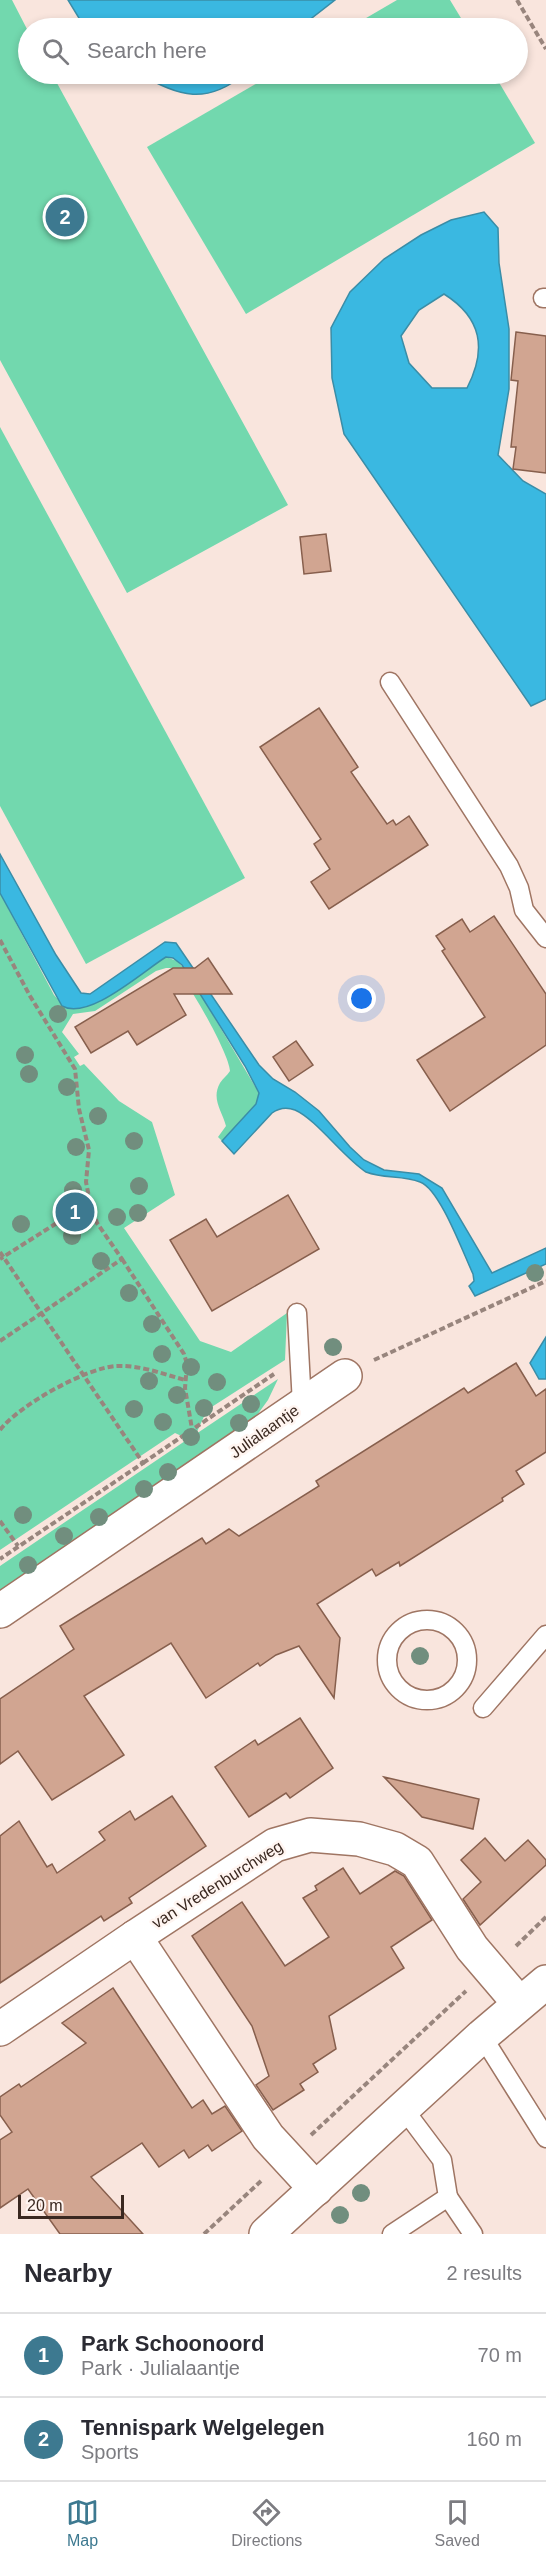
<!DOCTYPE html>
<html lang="en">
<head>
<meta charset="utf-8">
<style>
  body { margin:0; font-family:Arial,sans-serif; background:#f7f7f7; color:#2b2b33 }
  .scale { position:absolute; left:18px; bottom:15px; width:106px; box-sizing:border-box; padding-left:6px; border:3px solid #3a2820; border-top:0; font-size:16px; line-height:21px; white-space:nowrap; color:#3a2820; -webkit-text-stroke:4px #fff5f1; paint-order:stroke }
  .you { position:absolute; left:362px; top:999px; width:21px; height:21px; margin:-15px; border:4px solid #fff; border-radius:50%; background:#1a73e8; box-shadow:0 0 0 9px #1a73e833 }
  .badge { display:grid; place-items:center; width:39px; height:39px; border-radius:50%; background:#3d7990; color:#fff; font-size:20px; font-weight:700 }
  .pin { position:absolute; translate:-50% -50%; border:3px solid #fff; box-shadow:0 2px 6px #0006 }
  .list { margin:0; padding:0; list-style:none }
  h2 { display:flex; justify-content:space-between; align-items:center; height:78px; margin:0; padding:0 24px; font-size:26px }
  h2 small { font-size:20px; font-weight:400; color:#7c7c81 }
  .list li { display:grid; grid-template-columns:39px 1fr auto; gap:18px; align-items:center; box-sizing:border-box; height:84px; padding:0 24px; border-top:2px solid #e1e1e2 }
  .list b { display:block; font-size:22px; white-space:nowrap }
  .list p { margin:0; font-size:20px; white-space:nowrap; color:#7c7c81 }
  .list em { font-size:20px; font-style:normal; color:#7c7c81 }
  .icon { flex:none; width:33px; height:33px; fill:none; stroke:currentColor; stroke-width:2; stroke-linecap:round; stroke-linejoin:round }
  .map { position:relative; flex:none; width:546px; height:2234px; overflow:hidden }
  .search { position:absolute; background:#fff; box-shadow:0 3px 9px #0003; left:18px; right:18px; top:18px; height:66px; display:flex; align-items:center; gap:15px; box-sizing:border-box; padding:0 21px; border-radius:33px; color:#7c7c81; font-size:22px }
  .sheet { height:246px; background:#fff }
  nav { display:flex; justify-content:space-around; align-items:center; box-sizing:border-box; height:84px; border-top:2px solid #e1e1e2; background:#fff; font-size:16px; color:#7c7c81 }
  nav a { display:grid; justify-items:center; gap:3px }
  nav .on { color:#3d7990 }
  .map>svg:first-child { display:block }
</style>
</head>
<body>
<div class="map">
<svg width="546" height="2234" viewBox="0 0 546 2234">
  <rect width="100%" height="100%" fill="#f9e5dd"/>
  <g fill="#72d8ae">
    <polygon points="0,0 12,0 28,31 28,74 52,74 288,505 127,593 0,360"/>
    <polygon points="397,0 450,0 467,28 349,28"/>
    <polygon points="273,74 494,74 535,143 246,314 147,147"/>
    <polygon points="0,427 245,878 86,964 0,806"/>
    <path d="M 0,893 L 54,995 L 66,1008 L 166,957 L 177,961 L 188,973 L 259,1093 L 256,1104 L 222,1141 L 218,1137 L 226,1126 C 222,1111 211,1099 220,1083 C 223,1078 227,1076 230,1071 C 229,1053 189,983 175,968 L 166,968 L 156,971 L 95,1011 L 73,1014 L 62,1032 L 79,1054 L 74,1057 L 80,1066 L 84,1064 L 119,1101 L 152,1122 L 175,1195 L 124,1228 L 200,1341 L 231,1352 L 287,1313 L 285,1360 L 207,1410 L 196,1434 L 278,1379 L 268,1400 L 249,1426 L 0,1598 L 0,1566 L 188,1439 L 175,1433 L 0,1550 Z"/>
  </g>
  <g fill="#3ab8e1" stroke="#3a8da7" stroke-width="1.5" fill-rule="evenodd">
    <polygon points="68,0 335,0 299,28 85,28"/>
    <path d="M 140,74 L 245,74 C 206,105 180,97 140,74 Z"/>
    <path d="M 484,212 L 498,228 L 499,263 L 509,329 L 509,389 L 498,455 L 523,481 L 546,494 L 546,699 L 531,706 L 344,434 L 332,378 L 331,328 L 350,292 L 384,259 L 421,235 L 451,220 ZM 444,294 C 482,318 487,349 467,388 L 432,388 L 409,363 L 401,336 L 419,310 Z"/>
    <path d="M 0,854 L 56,955 L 81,993 L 90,994 L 165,942 L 176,943 L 259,1065 L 273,1079 L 295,1092 L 319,1111 L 350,1147 L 364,1160 L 384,1170 L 419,1174 L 442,1188 L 492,1273 L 546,1248 L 546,1264 L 475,1296 L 469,1286 L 474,1281 L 473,1274 C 463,1253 440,1189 420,1182 C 402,1175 384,1179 366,1172 C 344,1158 316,1119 295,1110 C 287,1107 279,1108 272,1113 L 234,1154 L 222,1141 L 256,1104 L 259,1093 L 245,1066 L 182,965 L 173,958 L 166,957 C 143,971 89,1021 62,1006 L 0,893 Z"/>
    <polygon points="546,1337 546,1379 539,1379 530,1363"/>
  </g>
  <g fill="#d1a591" stroke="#875f4d" stroke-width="1.5">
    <polygon points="516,332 546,336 546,473 513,469 516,447 511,447 518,381 511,380"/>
    <polygon points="326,534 331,571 304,574 300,537"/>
    <polygon points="319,708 358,767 351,772 387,824 393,820 396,825 409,816 428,845 329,909 311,882 330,869 314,844 321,839 260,747"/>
    <polygon points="494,916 546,994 546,1045 450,1111 417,1060 485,1017 442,951 445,949 436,936 462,919 470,932"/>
    <polygon points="208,958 232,994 174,994 186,1015 137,1045 128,1031 91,1053 75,1027 173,968 195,968"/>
    <polygon points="296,1041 313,1065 289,1081 273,1057"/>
    <polygon points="288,1195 319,1249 212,1311 170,1240 206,1219 217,1237"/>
    <polygon points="516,1363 536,1396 546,1389 546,1452 516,1471 524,1484 502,1498 503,1501 400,1566 399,1562 376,1576 372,1569 317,1604 340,1638 334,1698 299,1646 276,1655 260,1666 258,1663 206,1698 171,1643 84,1696 124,1755 52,1800 18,1751 0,1764 0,1699 74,1649 60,1626 202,1538 206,1544 229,1529 239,1536 319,1486 316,1481 464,1388 468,1393"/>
    <polygon points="300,1718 333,1768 290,1798 286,1793 249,1817 215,1767 255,1740 258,1745"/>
    <polygon points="384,1777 479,1799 473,1829 422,1817"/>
    <polygon points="172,1796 206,1846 129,1898 132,1903 104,1921 101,1916 0,1983 0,1836 19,1821 47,1867 52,1864 57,1873 105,1840 99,1832 130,1811 135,1820"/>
    <polygon points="485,1838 505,1861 528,1840 546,1860 546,1865 480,1925 463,1899 481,1882 461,1860"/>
    <polygon points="343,1868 360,1894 395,1871 404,1876 432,1920 391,1947 404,1968 329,2016 336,2049 313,2064 318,2072 300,2084 304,2090 273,2110 256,2085 269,2076 252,2026 192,1936 242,1902 285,1966 329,1937 303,1898 317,1890 315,1886"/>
    <polygon points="113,1988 192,2108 203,2100 212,2114 225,2106 242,2131 212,2151 208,2145 189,2158 184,2150 159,2167 142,2143 91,2177 143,2234 60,2234 28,2189 0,2208 0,2140 12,2132 0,2115 0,2097 19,2084 21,2087 86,2043 62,2023"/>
  </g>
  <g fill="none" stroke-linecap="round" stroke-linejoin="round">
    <defs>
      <g id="service">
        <polyline points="543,298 546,298"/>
        <polyline points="390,682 509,866 519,888 524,910 546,938"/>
        <polyline points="297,1313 302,1404"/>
        <circle cx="427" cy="1660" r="40"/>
        <polyline points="483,1708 546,1635"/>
        <polyline points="482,2036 546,2138"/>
        <polyline points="448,2197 473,2234"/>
        <polyline points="392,2234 448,2197 442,2160 403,2108"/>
      </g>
      <g id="minor">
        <polyline points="0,1611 345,1376"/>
        <polyline points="0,2029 135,1937"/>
        <polyline points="316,2189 268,2137 135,1937 275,1845 310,1835 359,1839 395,1849 417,1862 472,1948 519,2003"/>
      </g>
      <polyline id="tertiary" points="266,2234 482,2036 546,1982"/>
    </defs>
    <use href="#service" stroke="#9f7563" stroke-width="21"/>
    <use href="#minor" stroke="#9f7563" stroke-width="36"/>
    <use href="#tertiary" stroke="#9f7563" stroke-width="36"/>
    <g stroke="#98857d" stroke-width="4" stroke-dasharray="6 3" stroke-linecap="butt">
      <polyline points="517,0 546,49"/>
      <polyline points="0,940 30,996 75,1069 79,1109 89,1150 86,1182 90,1202 0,1259"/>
      <polyline points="0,1252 143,1463 0,1559"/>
      <polyline points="122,1259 184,1354 187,1364 185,1388 192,1429"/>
      <polyline points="0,1341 122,1259 97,1223 90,1202"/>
      <polyline points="374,1360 546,1281"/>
      <path d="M 0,1430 C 18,1406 87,1367 117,1366 C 140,1365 163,1374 185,1380"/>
      <polyline points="143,1463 274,1374"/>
      <polyline points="0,1521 18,1546"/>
      <polyline points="516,1946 546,1917"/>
      <polyline points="311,2135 466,1991"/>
      <polyline points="204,2234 261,2181"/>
    </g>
    <use href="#service" stroke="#fff" stroke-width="18"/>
    <use href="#minor" stroke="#fff" stroke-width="33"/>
    <use href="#tertiary" stroke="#fff" stroke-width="33"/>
  </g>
  <g fill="#718e7e">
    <circle cx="58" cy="1014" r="9"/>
    <circle cx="25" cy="1055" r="9"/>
    <circle cx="29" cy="1074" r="9"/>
    <circle cx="67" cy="1087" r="9"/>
    <circle cx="98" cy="1116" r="9"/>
    <circle cx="134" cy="1141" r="9"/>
    <circle cx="76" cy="1147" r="9"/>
    <circle cx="139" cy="1186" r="9"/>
    <circle cx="73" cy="1190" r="9"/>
    <circle cx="138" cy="1213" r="9"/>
    <circle cx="117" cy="1217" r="9"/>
    <circle cx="21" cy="1224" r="9"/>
    <circle cx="72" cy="1236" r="9"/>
    <circle cx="101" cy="1261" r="9"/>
    <circle cx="535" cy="1273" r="9"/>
    <circle cx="129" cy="1293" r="9"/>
    <circle cx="152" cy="1324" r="9"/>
    <circle cx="333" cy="1347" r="9"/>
    <circle cx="162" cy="1354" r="9"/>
    <circle cx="191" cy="1367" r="9"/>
    <circle cx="149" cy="1381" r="9"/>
    <circle cx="217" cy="1382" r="9"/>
    <circle cx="177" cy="1395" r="9"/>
    <circle cx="251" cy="1404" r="9"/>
    <circle cx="204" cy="1408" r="9"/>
    <circle cx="134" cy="1409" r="9"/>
    <circle cx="163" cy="1422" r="9"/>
    <circle cx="239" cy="1423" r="9"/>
    <circle cx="191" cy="1437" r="9"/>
    <circle cx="168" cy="1472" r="9"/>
    <circle cx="144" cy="1489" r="9"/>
    <circle cx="23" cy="1515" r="9"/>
    <circle cx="99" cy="1517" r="9"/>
    <circle cx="64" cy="1536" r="9"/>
    <circle cx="28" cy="1565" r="9"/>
    <circle cx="420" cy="1656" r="9"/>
    <circle cx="361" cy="2193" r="9"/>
    <circle cx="340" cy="2215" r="9"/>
  </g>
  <g text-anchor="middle" stroke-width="5" stroke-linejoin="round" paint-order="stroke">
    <g font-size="16" fill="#3a2820" stroke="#fff5f1">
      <text transform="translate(264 1431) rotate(-35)" y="6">Julialaantje</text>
      <text transform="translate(217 1884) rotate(-32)" y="6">van Vredenburchweg</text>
    </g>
  </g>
</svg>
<div class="scale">20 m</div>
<div class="you"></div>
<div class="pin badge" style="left:75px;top:1212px">1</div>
<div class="pin badge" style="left:65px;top:217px">2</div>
<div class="search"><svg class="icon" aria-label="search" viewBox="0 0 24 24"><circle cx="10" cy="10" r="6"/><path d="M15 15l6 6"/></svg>Search here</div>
</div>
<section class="sheet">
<h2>Nearby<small>2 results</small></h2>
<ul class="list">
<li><span class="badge">1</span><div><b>Park Schoonoord</b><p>Park · Julialaantje</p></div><em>70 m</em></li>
<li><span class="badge">2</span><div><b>Tennispark Welgelegen</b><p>Sports</p></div><em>160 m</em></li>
</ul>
</section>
<nav>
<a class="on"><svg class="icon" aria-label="map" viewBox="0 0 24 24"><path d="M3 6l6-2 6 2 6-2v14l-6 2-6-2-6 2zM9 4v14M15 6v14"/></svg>Map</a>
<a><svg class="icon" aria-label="directions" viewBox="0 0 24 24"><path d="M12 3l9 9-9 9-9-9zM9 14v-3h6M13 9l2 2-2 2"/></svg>Directions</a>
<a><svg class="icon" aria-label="saved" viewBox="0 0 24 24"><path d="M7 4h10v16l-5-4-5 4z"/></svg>Saved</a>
</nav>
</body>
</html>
